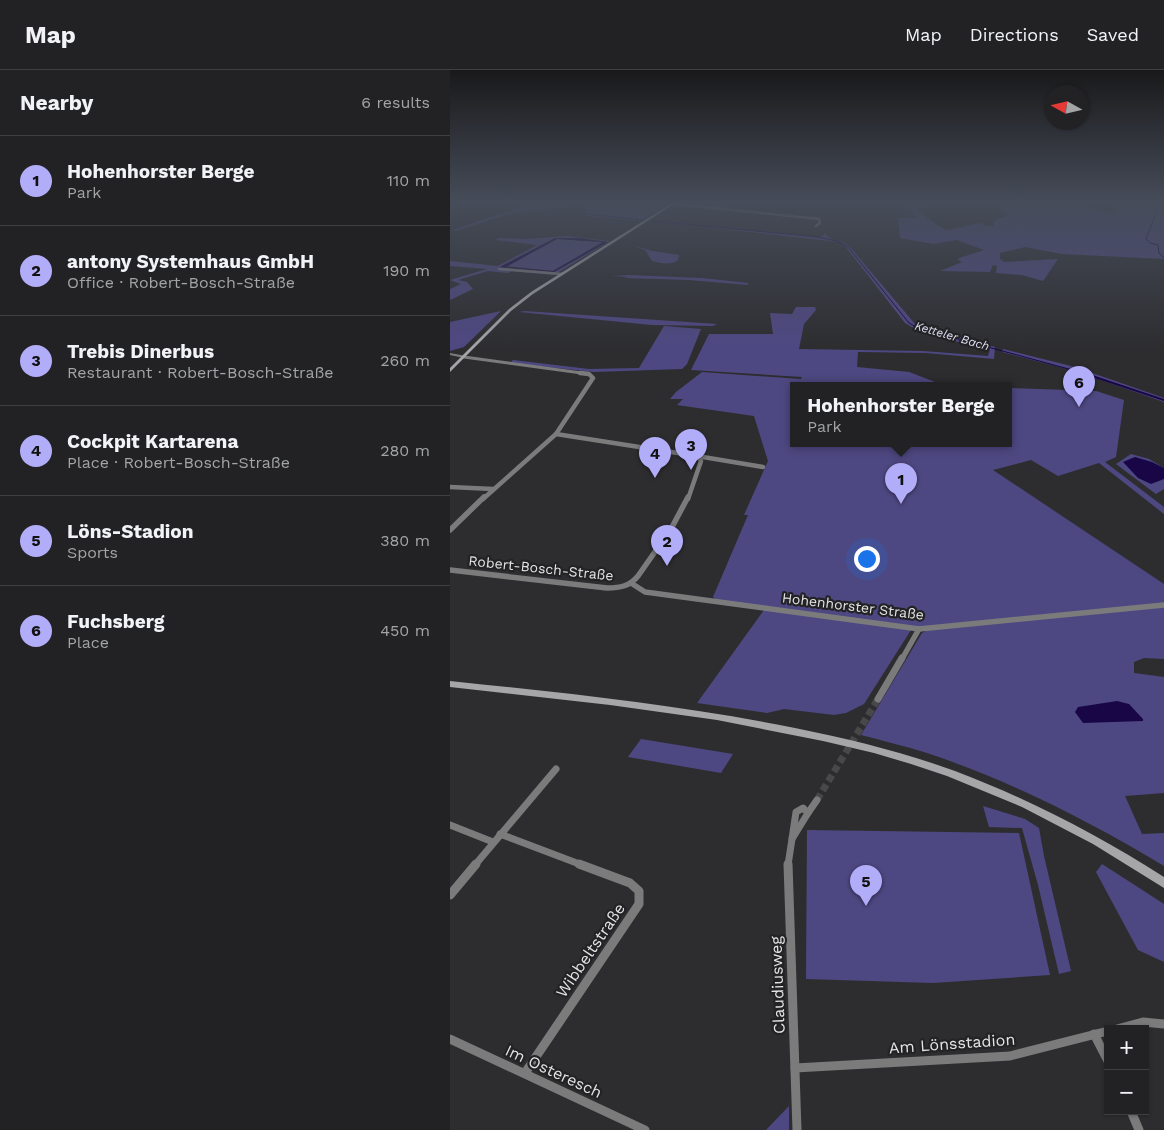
<!DOCTYPE html>
<html lang="en">
<head>
<meta charset="utf-8">
<style>
  body { margin:0; font-family:"Work Sans",sans-serif; background:#2e2f31; color:#f1f3f6 }
  .controls { position:absolute; right:15px; bottom:15px; display:grid; overflow:hidden; border-radius:0px; box-shadow:0 1px 4px #0004 }
  .controls button { width:45px; height:45px; display:grid; place-items:center; padding:0; border:0; border-bottom:1px solid #3f3f41; background:#222224; color:#f1f3f6; font:25px sans-serif }
  .compass { position:absolute; left:594px; top:15px; width:45px; height:45px; border-radius:50%; background:#222224; box-shadow:0 1px 4px #0004; rotate:278deg }
  .you { position:absolute; left:416px; top:488px; width:18px; height:18px; margin:-12px; border:4px solid #fff; border-radius:50%; background:#1a73e8; box-shadow:0 0 0 8px #1a73e833 }
  .badge { display:grid; place-items:center; width:32px; height:32px; border-radius:50%; background:#b2adf9; color:#111; font-size:16px; font-weight:700 }
  .pin { position:absolute; translate:-50% -41px; filter:drop-shadow(0 1px 2px #0008) }
  .pin::after { content:''; position:absolute; top:26px; width:18px; height:15px; background:inherit; clip-path:polygon(0 0,100% 0,50% 100%) }
  .popup { position:absolute; left:340px; top:312px; width:222px; height:65px; box-sizing:border-box; display:grid; place-content:center; border-radius:0px; background:#222224; filter:drop-shadow(0 1px 4px #0005); font-size:16px; white-space:nowrap; color:#a2a4a6 }
  .popup b { font-size:19px; color:#f1f3f6 }
  .popup::after { content:''; position:absolute; left:50%; top:100%; margin-left:-10px; border:10px solid transparent; border-top-color:#222224 }
  .list { margin:0; padding:0; list-style:none }
  h2 { display:flex; justify-content:space-between; align-items:center; height:65px; margin:0; padding:0 20px; font-size:21px }
  h2 small { font-size:16px; font-weight:400; color:#a2a4a6 }
  .list li { display:grid; grid-template-columns:32px 1fr auto; gap:15px; align-items:center; box-sizing:border-box; height:90px; padding:0 20px; border-top:1px solid #3f3f41 }
  .list b { display:block; font-size:19px; white-space:nowrap }
  .list p { margin:0; font-size:16px; white-space:nowrap; color:#a2a4a6 }
  .list em { font-size:16px; font-style:normal; color:#a2a4a6 }
  .map { position:relative; flex:none; width:714px; height:1060px; overflow:hidden }
  header { display:flex; align-items:center; gap:30px; box-sizing:border-box; height:70px; padding:0 25px; background:#222224; border-bottom:1px solid #3f3f41 }
  header strong { font-size:24px }
  nav { display:flex; gap:28px; margin-inline-start:auto; font-size:18px }
  main { display:flex }
  aside { flex:1; background:#222224 }
  .map>svg:first-child { display:block }
</style>
</head>
<body>
<header>
<strong>Map</strong>
<nav><a>Map</a><a>Directions</a><a>Saved</a></nav>
</header>
<main>
<aside>
<h2>Nearby<small>6 results</small></h2>
<ul class="list">
<li><span class="badge">1</span><div><b>Hohenhorster Berge</b><p>Park</p></div><em>110 m</em></li>
<li><span class="badge">2</span><div><b>antony Systemhaus GmbH</b><p>Office · Robert-Bosch-Straße</p></div><em>190 m</em></li>
<li><span class="badge">3</span><div><b>Trebis Dinerbus</b><p>Restaurant · Robert-Bosch-Straße</p></div><em>260 m</em></li>
<li><span class="badge">4</span><div><b>Cockpit Kartarena</b><p>Place · Robert-Bosch-Straße</p></div><em>280 m</em></li>
<li><span class="badge">5</span><div><b>Löns-Stadion</b><p>Sports</p></div><em>380 m</em></li>
<li><span class="badge">6</span><div><b>Fuchsberg</b><p>Place</p></div><em>450 m</em></li>
</ul>
</aside>
<div class="map">
<svg width="714" height="1060" viewBox="0 0 714 1060">
  <rect width="100%" height="100%" fill="#2d2d30"/>
  <g fill="#4e4882" fill-rule="evenodd">
    <polygon points="87,131 222,131 193,149 195,150 193,151 137,146 132,142 139,134 124,133 108,138 55,145 6,161 3,160"/>
    <polygon points="236,131 292,131 273,138 232,134"/>
    <polygon points="514,131 464,137 485,154 496,160 530,153 537,156 544,156 543,153 548,149 558,146 544,131 640,131 636,138 663,142 665,131 714,131 714,189 612,184 575,177 550,183 550,189 554,192 608,189 593,211 572,205 546,203 547,196 543,195 540,202 490,201 512,192 508,190 509,188 534,180 507,170 483,174 450,168 448,148 468,148 457,137"/>
    <path d="M 201,151 L 371,167 L 375,163 C 379,171 393,170 400,177 L 466,255 L 545,277 L 544,289 L 476,283 L 408,282 L 407,297 L 459,302 L 493,315 L 344,315 L 344,373 L 558,373 L 559,318 L 646,321 L 674,330 L 666,387 L 655,392 L 714,437 L 714,444 L 649,393 L 608,406 L 581,390 L 543,400 L 714,514 L 714,533 L 468,557 L 266,530 L 263,527 L 298,445 L 294,445 L 318,391 L 304,346 L 227,335 L 233,329 L 220,329 L 226,322 L 252,302 L 351,309 L 352,307 L 241,300 L 259,264 L 323,264 L 320,243 L 342,244 L 346,237 L 365,237 L 366,240 L 354,254 L 349,279 L 473,281 L 538,286 L 540,279 C 512,272 479,268 455,253 L 395,176 L 389,172 Z"/>
    <path d="M 116,166 L 160,171 L 104,205 L 62,201 L 58,203 L 38,201 L 8,210 L 17,212 L 23,219 L 0,230 L 0,219 L 11,214 L 0,210 L 37,199 L 0,196 L 0,191 L 48,196 L 87,175 L 45,170 L 49,168 L 78,169 ZM 105,168 L 128,168 L 157,172 L 104,202 L 50,197 Z"/>
    <polygon points="107,169 153,172 103,201 55,196"/>
    <path d="M 181,175 L 203,181 L 229,185 L 228,190 C 221,196 210,193 202,191 L 195,180 Z"/>
    <polygon points="178,205 252,208 298,213 298,215 239,210 174,208 178,207 162,206"/>
    <polygon points="51,241 14,277 0,281 0,252"/>
    <polygon points="75,241 267,254 263,256 202,255 69,242"/>
    <polygon points="214,256 251,259 237,294 232,299 144,302 60,293 63,290 139,299 189,298"/>
    <polygon points="553,279 625,297 714,328 714,332 625,301 552,282"/>
    <polygon points="681,384 699,389 714,398 714,419 706,424 666,394"/>
    <path d="M 714,537 L 714,589 L 694,588 L 684,592 L 684,603 L 714,607 L 714,723 L 675,726 L 692,764 L 714,763 L 714,796 C 639,751 561,711 477,683 C 455,676 433,671 411,665 L 472,563 L 478,560 Z"/>
    <polygon points="314,540 461,560 414,634 396,643 384,645 334,639 317,643 247,633"/>
    <polygon points="191,669 283,684 271,703 178,687"/>
    <polygon points="533,736 575,749 589,758 594,786 621,901 609,904 588,815 572,758 539,757"/>
    <polygon points="357,760 569,763 600,905 483,913 356,909"/>
    <polygon points="652,794 714,834 714,892 688,880 646,802"/>
    <polygon points="339,1036 339,1060 316,1060"/>
  </g>
  <g fill="#190647" fill-rule="evenodd">
    <path d="M 105,168 L 128,168 L 158,172 L 104,202 L 50,197 ZM 107,169 L 153,172 L 103,201 L 56,197 Z"/>
    <polygon points="685,387 702,392 714,398 714,409 701,414 688,408 673,392"/>
    <polygon points="667,631 679,634 693,649 693,651 633,653 625,642 628,637"/>
  </g>
  <g fill="none" stroke-linecap="round" stroke-linejoin="round">
    <g stroke="#190647" stroke-width="1">
      <polyline points="144,131 134,141 135,144 193,150"/>
      <polyline points="711,131 696,169 700,173 708,175 709,183 714,188"/>
      <polyline points="202,151 368,167 387,171 398,177 459,253 468,258 637,304"/>
    </g>
    <polyline stroke="#190647" stroke-width="2" points="633,303 714,330"/>
    <polyline stroke="#48484b" stroke-width="7" stroke-dasharray="7 4" stroke-linecap="butt" points="367,730 428,629"/>
    <g stroke="#7b7b7c" stroke-width="2.5">
      <polyline points="225,134 369,149 370,153 366,156"/>
      <polyline points="636,134 638,131"/>
      <polyline points="49,199 112,204"/>
    </g>
    <polyline stroke="#7b7b7c" stroke-width="3" points="14,287 139,304"/>
    <g stroke="#7b7b7c" stroke-width="4.5">
      <polyline points="106,364 247,386 251,391 238,429"/>
      <polyline points="247,386 313,397"/>
      <polyline points="0,417 43,419"/>
      <polyline points="33,429 106,364 143,308 139,304 130,303"/>
    </g>
    <g stroke="#7b7b7c" stroke-width="5.5">
      <polyline points="0,460 34,427"/>
      <path d="M 0,500 L 157,518 C 170,518 180,516 188,506 L 221,459 L 238,427"/>
      <polyline points="181,513 195,522 469,559 714,535"/>
      <polyline points="452,589 469,559"/>
    </g>
    <g stroke="#7b7b7c" stroke-width="7">
      <polyline points="428,629 452,588"/>
      <polygon points="353,738 358,743 342,769 346,742"/>
      <polyline points="358,743 367,730"/>
      <polyline points="0,755 43,772"/>
      <polyline points="50,764 132,795"/>
      <polyline points="25,795 106,699"/>
      <polyline points="338,795 342,769"/>
    </g>
    <g stroke="#7b7b7c" stroke-width="9">
      <polyline points="338,794 347,1060"/>
      <polyline points="0,825 26,794"/>
      <polyline points="667,959 693,952 714,954"/>
      <polyline points="644,964 658,991"/>
      <polyline points="0,969 195,1060"/>
      <polyline points="345,998 560,986 658,961"/>
      <polyline points="75,1003 189,834 189,821 180,813 129,794"/>
      <polyline points="681,1041 689,1060"/>
    </g>
    <polygon fill="#7b7b7c" fill-rule="evenodd" points="0,283 16,286 16,287 14,288 0,285"/>
    <g fill="#a6a6a9" fill-rule="evenodd">
      <polygon points="225,131 229,131 83,224 61,241 0,302 0,298 59,239 81,222"/>
      <path d="M 0,611 C 115,623 231,635 345,658 C 399,669 453,682 505,701 C 579,729 648,765 714,807 L 714,818 L 643,774 L 572,737 L 497,706 L 461,694 L 424,683 L 373,671 L 267,650 L 160,635 L 0,617 Z"/>
    </g>
  </g>
  <linearGradient id="sky" x2="0" y2="1"><stop stop-color="#19191a"/><stop offset="0.47" stop-color="#464c59"/><stop offset="1" stop-color="#464c59" stop-opacity="0"/></linearGradient>
  <rect width="714" height="280" fill="url(#sky)"/>
  <g text-anchor="middle" stroke-width="4.5" stroke-linejoin="round" paint-order="stroke">
    <g font-size="12" font-style="italic" fill="#deddf2" stroke="#232326">
      <text transform="translate(502 266) rotate(16)" y="4">Ketteler Bach</text>
    </g>
    <g font-size="14" fill="#e4e4e5" stroke="#232326">
      <text transform="translate(91 498) rotate(6)" y="5">Robert-Bosch-Straße</text>
      <text transform="translate(403 536) rotate(7)" y="5">Hohenhorster Straße</text>
    </g>
    <g font-size="16" fill="#e4e4e5" stroke="#232326">
      <text transform="translate(140 880) rotate(-56)" y="6">Wibbeltstraße</text>
      <text transform="translate(327 915) rotate(-92)" y="6">Claudiusweg</text>
      <text transform="translate(502 973) rotate(-4)" y="6">Am Lönsstadion</text>
      <text transform="translate(104 1001) rotate(25)" y="6">Im Osteresch</text>
    </g>
  </g>
</svg>
<div class="controls">
<button>+</button>
<button>−</button>
</div>
<svg class="compass" viewBox="-18 -18 36 36"><path d="M0-13l5 13h-10z" fill="#e53935"/><path d="M0 13l5-13h-10z" fill="#a2a4a6"/></svg>
<div class="you"></div>
<div class="pin badge" style="left:451px;top:434px">1</div>
<div class="popup"><b>Hohenhorster Berge</b>Park</div>
<div class="pin badge" style="left:217px;top:496px">2</div>
<div class="pin badge" style="left:241px;top:400px">3</div>
<div class="pin badge" style="left:205px;top:408px">4</div>
<div class="pin badge" style="left:416px;top:836px">5</div>
<div class="pin badge" style="left:629px;top:337px">6</div>
</div>
</main>
</body>
</html>
